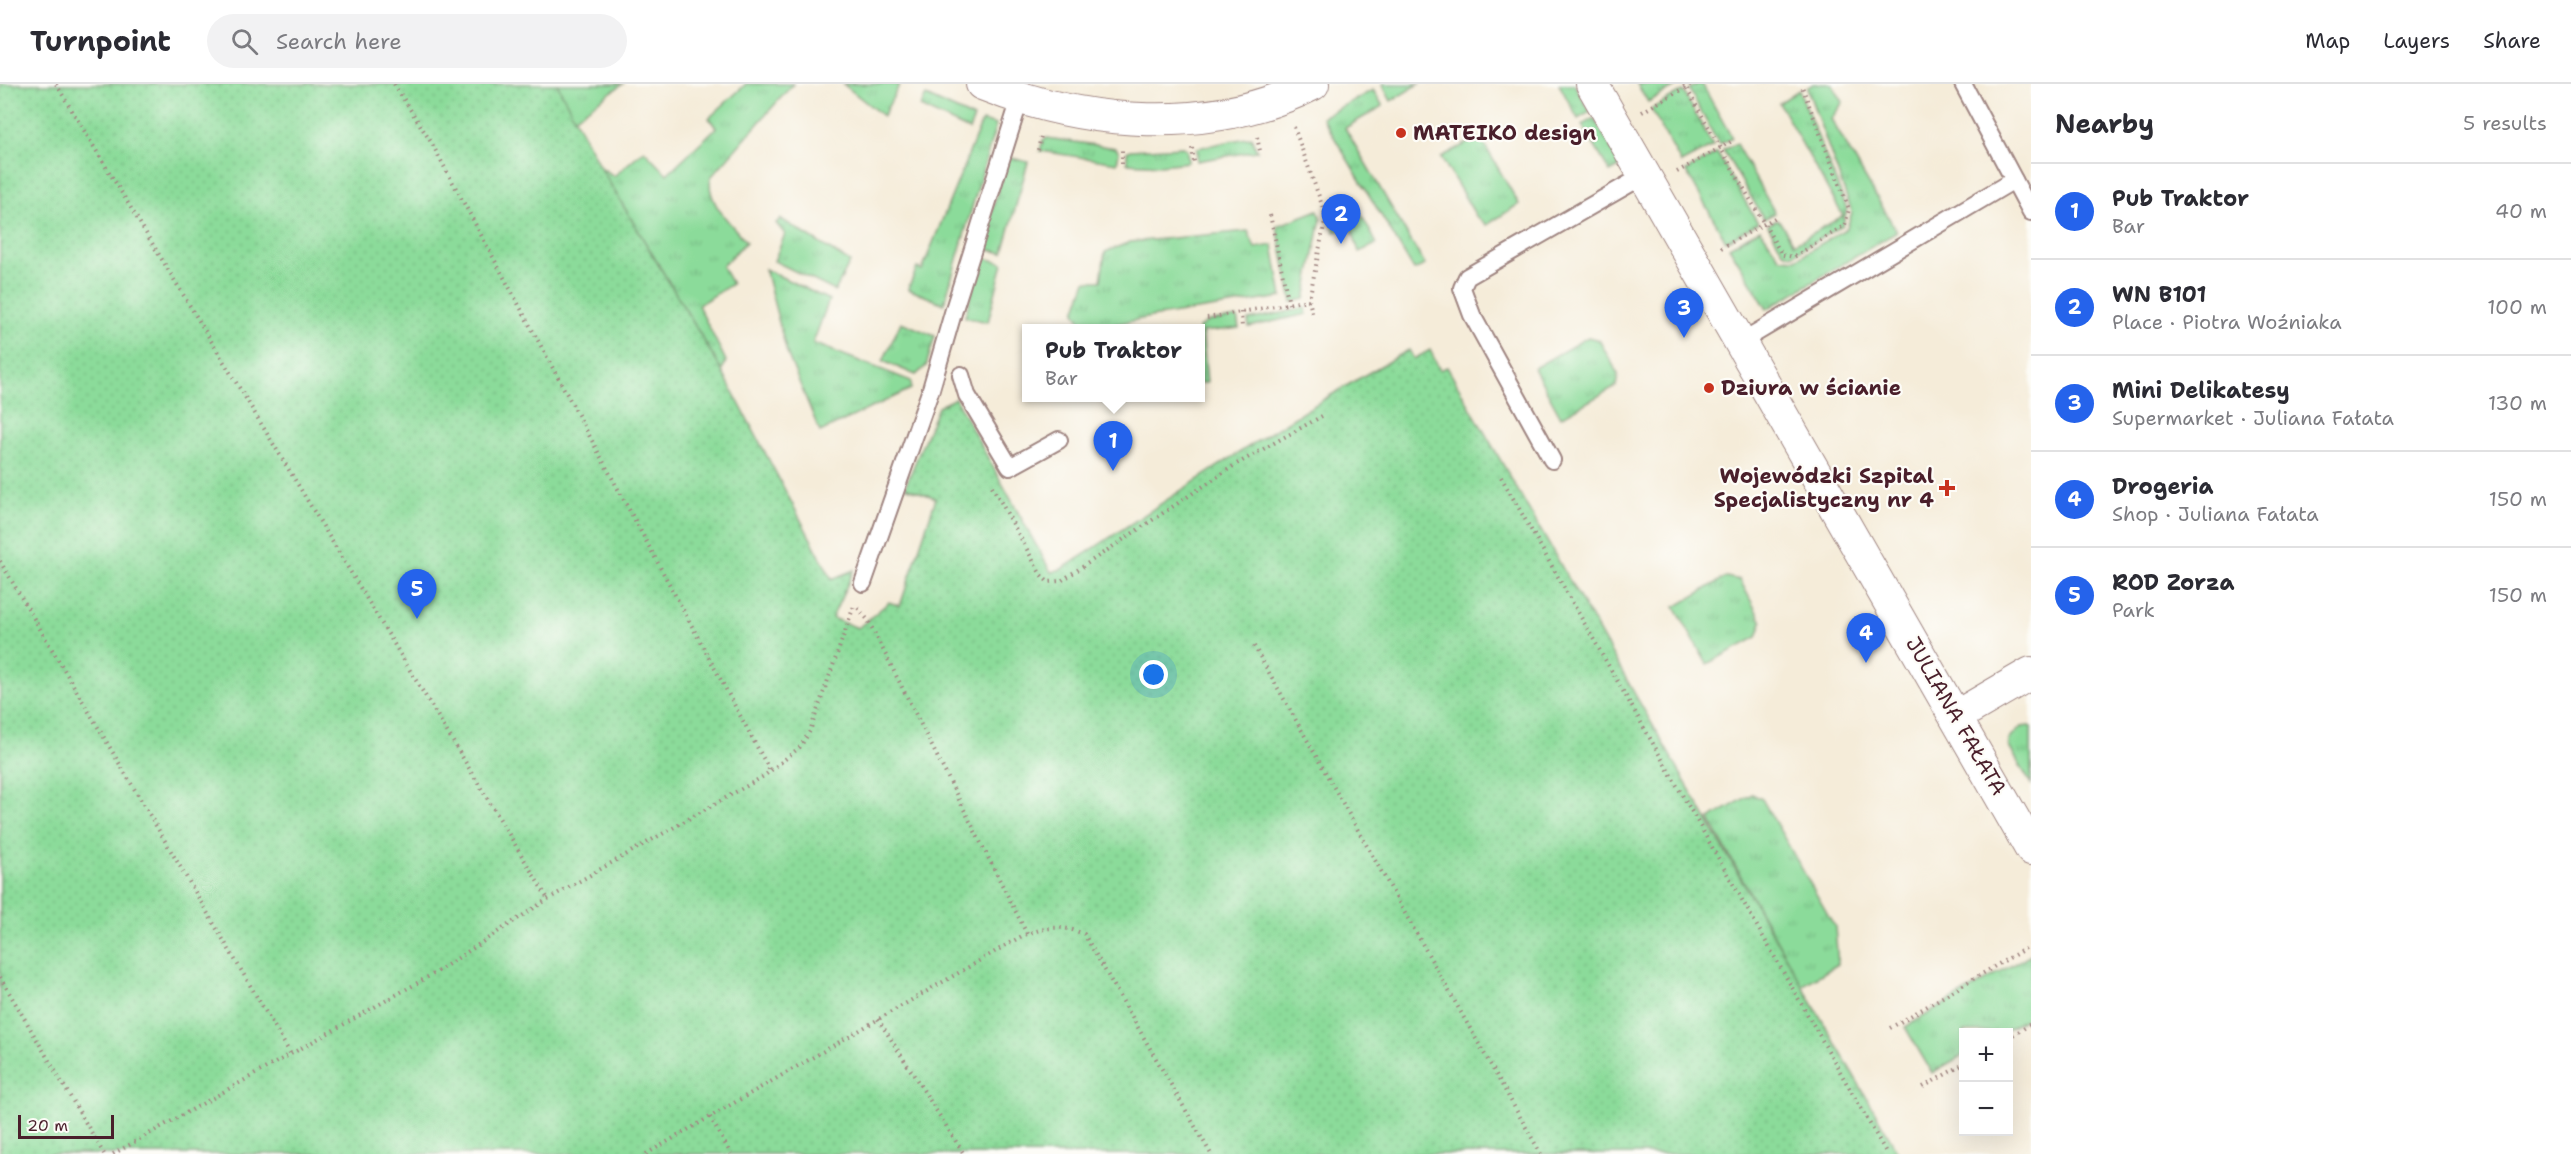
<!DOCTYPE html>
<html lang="en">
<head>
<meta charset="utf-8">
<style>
  body { margin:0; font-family:"Shantell Sans",sans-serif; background:#f2f2f3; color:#2b2b33 }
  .controls { position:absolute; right:18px; bottom:18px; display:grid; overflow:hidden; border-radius:0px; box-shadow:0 6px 24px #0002 }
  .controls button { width:54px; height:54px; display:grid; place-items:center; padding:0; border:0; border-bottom:2px solid #e1e1e2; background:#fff; color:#2b2b33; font:30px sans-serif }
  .scale { position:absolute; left:18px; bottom:15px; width:96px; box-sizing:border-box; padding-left:6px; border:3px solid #4a1f2b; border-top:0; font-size:16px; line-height:21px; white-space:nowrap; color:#4a1f2b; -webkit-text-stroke:4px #fdfcf7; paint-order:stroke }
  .you { position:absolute; left:1154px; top:591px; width:21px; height:21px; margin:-15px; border:4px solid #fff; border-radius:50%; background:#1a73e8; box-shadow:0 0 0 9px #1a73e833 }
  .badge { display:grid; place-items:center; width:39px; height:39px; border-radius:50%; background:#2563eb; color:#fff; font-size:20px; font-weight:700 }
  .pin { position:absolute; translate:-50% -50px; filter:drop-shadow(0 2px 3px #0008) }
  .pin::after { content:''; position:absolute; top:32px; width:21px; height:18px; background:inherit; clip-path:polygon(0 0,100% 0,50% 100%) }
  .popup { position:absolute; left:1022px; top:240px; width:183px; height:78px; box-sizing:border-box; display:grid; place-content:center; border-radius:0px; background:#fff; filter:drop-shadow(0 2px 4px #0005); font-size:20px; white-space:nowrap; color:#7c7c81 }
  .popup b { font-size:22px; color:#2b2b33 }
  .popup::after { content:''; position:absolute; left:50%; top:100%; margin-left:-12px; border:12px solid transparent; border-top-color:#fff }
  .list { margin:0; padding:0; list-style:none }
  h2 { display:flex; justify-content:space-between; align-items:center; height:78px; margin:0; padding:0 24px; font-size:26px }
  h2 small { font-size:20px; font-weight:400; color:#7c7c81 }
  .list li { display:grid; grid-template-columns:39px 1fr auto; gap:18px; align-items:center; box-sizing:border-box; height:96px; padding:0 24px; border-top:2px solid #e1e1e2 }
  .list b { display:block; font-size:22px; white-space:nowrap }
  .list p { margin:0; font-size:20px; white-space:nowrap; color:#7c7c81 }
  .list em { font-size:20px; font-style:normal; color:#7c7c81 }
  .icon { flex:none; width:33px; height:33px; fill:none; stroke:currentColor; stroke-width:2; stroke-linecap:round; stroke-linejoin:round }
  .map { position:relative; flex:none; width:2031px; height:1070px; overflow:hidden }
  header { display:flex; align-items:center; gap:36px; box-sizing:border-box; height:84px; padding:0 30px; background:#fff; border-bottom:2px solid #e1e1e2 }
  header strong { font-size:28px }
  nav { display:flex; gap:33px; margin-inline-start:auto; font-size:21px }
  .search { width:420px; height:54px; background:#f2f2f3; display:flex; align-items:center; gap:15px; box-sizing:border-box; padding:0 21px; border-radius:33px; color:#7c7c81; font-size:22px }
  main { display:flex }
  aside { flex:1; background:#fff }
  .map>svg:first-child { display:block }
</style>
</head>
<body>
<header>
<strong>Turnpoint</strong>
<div class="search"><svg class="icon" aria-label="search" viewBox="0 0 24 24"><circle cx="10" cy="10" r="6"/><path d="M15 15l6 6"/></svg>Search here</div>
<nav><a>Map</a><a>Layers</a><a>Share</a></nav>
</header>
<main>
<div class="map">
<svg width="2031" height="1070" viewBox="0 0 2031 1070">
  <defs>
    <pattern id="grass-tufts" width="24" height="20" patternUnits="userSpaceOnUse" patternTransform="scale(1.5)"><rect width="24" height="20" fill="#8bdb9a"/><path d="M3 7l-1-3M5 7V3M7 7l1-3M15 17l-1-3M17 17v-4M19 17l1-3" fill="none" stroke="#79bc85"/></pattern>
    <pattern id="garden-dots" width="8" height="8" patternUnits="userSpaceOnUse" patternTransform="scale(1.5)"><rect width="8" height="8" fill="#8bdb9a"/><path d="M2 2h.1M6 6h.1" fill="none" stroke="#79bc85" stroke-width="1.8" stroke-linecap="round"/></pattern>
  </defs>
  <rect width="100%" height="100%" fill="#fdfcf7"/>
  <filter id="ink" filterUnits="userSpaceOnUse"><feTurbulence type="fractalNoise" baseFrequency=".0167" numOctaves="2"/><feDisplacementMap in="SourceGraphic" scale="12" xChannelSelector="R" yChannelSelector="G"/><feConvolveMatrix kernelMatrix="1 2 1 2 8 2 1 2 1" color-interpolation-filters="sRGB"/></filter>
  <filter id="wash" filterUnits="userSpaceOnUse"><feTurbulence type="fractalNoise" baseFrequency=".008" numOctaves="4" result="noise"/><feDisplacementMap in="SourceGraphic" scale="24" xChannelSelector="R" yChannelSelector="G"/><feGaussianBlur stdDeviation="1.35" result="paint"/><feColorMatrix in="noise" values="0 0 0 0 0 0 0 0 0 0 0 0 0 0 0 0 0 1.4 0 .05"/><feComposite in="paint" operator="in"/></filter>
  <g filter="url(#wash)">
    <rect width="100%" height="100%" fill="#f5ecd9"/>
    <g fill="url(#grass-tufts)" stroke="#6a7d62" stroke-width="1.5">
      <polygon points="557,0 623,0 574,34"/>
      <path d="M 746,0 L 793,0 L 711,93 C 705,118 731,139 746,158 L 722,182 L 732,200 L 698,221 L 726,277 L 722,287 L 600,83 L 614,92 L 644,66 L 667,90 L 716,44 L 709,34 Z"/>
      <polygon points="843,0 900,0 883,32"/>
      <polygon points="1382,0 1419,0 1391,17"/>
      <polygon points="1559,0 1574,0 1590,28 1578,35"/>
      <polygon points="1637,0 1678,0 1679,1 1648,18"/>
      <polygon points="1698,0 1702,0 1732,54 1719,61 1689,5"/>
      <polygon points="1813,0 1832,0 1843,18 1831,35 1897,148 1767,225 1729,163 1760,145 1780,174 1796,175 1847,144 1852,128 1807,4"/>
      <polygon points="1373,6 1383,22 1345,44 1425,181 1414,186 1322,33"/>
      <polygon points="1799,6 1847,125 1843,141 1792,171 1783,168 1768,141 1778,135 1794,160 1843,132 1779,19"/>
      <polygon points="1683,7 1713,62 1681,79 1651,25"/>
      <polygon points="926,12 974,34 969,46 920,23"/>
      <polygon points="1594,34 1621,82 1610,88 1582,41"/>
      <polygon points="982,37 996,41 944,220 908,205 917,184 922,186"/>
      <polygon points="1251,53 1257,67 1197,77 1197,64"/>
      <polygon points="1047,54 1116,64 1119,68 1117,79 1040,67 1043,56"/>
      <polygon points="1475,55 1483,58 1519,120 1487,141 1476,132 1441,73"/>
      <polygon points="1736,60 1775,129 1764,135 1723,66"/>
      <polygon points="1183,63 1187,66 1188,78 1161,81 1127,79 1127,68 1130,66"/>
      <polygon points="1717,69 1758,139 1726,157 1686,87"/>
      <polygon points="1007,73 1028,78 1003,169 982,164"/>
      <polygon points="1353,115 1377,160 1359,168 1351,143 1335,148 1328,126"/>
      <polygon points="1318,126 1321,135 1305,215 1292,218 1277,142"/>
      <polygon points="781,135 850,178 835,207 774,177 785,150 776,139"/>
      <polygon points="1248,147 1255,164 1273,161 1282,213 1151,233 1098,244 1081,238 1075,228 1086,197 1101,197 1105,168 1130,158"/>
      <polygon points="981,173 1003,179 988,238 965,233"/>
      <polygon points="765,185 829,216 813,259 911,297 911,305 820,348 787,269"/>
      <polygon points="1305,224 1307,230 1249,243 1248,236"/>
      <polygon points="1237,233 1239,244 1202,248 1207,299 1200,299 1199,244 1207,238"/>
      <polygon points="901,238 935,252 926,282 916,291 883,277"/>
      <polygon points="1588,253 1599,256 1618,290 1616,302 1561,333 1534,284"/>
      <polygon points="1726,493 1740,496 1762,538 1757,553 1707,580 1675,523"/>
      <polygon points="2029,642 2031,643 2031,700 2009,663 2009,656 2021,643"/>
      <polygon points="1752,710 1762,715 1835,843 1838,880 1802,902 1709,735"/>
      <polygon points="2031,870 2031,932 2002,948 1964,948 1963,971 1932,989 1905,943"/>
    </g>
    <path fill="url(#garden-dots)" stroke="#6a7d62" stroke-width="1.5" d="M 0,0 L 557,0 L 600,83 L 722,287 L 832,495 L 854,486 L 832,534 L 858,544 L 889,518 L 900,522 L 936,414 L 905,403 L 938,323 L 955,314 L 1051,488 L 1062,485 C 1177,410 1289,332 1409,266 L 1414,275 L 1430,266 L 1440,286 L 1447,283 L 1899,1070 L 0,1070 Z"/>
  </g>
  <g filter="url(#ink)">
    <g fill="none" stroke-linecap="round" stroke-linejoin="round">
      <defs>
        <g id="service">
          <polyline points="1963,0 2031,128"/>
          <polyline points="1739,259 2014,96"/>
          <polyline points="961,291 967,311 1010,383 1059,356"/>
          <polyline points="1552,376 1472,231 1462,204 1467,193 1643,92"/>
          <polyline points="863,499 931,305 955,222 1020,15"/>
        </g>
        <g id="minor">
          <path d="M 982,0 C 1086,42 1210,52 1313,0"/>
          <polyline points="1592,0 2031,765"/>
          <polyline points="1957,632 2031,589"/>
        </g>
      </defs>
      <use href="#service" stroke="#a08682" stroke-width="20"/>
      <use href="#minor" stroke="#a08682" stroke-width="34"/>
      <g stroke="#a08682" stroke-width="4" stroke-dasharray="1.5 4.5" stroke-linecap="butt">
        <polyline points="56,0 548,815"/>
        <polyline points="394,0 431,58 770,687"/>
        <polyline points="1684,0 1782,171 1794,173 1845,141 1849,125 1801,0"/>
        <polyline points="1642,28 1691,0"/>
        <polyline points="1294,43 1326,132 1309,216 1312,229"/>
        <polyline points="1257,53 1260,67"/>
        <polyline points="1192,64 1194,78"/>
        <polyline points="1038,66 1041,52"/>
        <polyline points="1122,80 1122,65"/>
        <polyline points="1677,88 1734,56"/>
        <polyline points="1270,131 1289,220"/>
        <polyline points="1721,164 1778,132"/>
        <polyline points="1241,228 1242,244"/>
        <polyline points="1207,234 1309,216"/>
        <polyline points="1501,393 1887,1070"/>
        <polyline points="992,402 1041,491 1048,498 1061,497 1235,381 1322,332"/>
        <polyline points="0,477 290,969"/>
        <polyline points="858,524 868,536 1027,850"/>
        <polyline points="1254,562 1541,1070"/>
        <polyline points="0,893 104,1070"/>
        <polyline points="878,935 964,1070"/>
        <polyline points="1890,944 2031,861"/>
        <polyline points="2008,954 2031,940"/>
        <polyline points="1923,1003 1964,980"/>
        <polyline points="710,1033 731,1070"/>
        <polyline points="113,1070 435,889 548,815 764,692 800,663 810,647 855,519"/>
        <path d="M 646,1070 L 1022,852 C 1045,843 1061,840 1084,850 L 1211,1070"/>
      </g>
      <use href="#service" stroke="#fff" stroke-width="16"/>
      <use href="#minor" stroke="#fff" stroke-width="32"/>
    </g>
  </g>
  <g fill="#c8321e" stroke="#fdfcf7" stroke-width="2">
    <circle cx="1401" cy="49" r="6"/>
    <circle cx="1709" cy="304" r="6"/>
    <path d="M1944 395h6v6h6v6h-6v6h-6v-6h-6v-6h6z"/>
  </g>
  <g text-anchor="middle" stroke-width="4.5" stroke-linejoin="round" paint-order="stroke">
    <g font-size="21" font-weight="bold" fill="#4a1f2b" stroke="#fdfcf7" text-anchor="start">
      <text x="1413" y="56">MATEIKO design</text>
      <text x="1721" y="311">Dziura w ścianie</text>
      <text x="1934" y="399" text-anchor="end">Wojewódzki Szpital<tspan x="1934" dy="24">Specjalistyczny nr 4</tspan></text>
    </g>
    <g font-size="21" fill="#4a1f2b" stroke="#fdfcf7">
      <text transform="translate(1956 632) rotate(60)" y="7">JULIANA FAŁATA</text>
    </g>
  </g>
</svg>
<div class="controls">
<button>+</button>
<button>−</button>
</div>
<div class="scale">20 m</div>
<div class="you"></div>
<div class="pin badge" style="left:1113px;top:387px">1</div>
<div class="popup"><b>Pub Traktor</b>Bar</div>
<div class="pin badge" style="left:1341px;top:160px">2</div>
<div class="pin badge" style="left:1684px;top:254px">3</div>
<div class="pin badge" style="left:1866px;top:579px">4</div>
<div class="pin badge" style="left:417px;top:535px">5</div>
</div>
<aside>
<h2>Nearby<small>5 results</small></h2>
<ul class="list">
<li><span class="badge">1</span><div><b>Pub Traktor</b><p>Bar</p></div><em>40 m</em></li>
<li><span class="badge">2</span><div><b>WN B101</b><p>Place · Piotra Woźniaka</p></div><em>100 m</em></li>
<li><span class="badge">3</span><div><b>Mini Delikatesy</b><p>Supermarket · Juliana Fałata</p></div><em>130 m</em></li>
<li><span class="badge">4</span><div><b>Drogeria</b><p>Shop · Juliana Fałata</p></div><em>150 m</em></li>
<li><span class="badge">5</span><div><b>ROD Zorza</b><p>Park</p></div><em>150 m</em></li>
</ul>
</aside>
</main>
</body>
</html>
